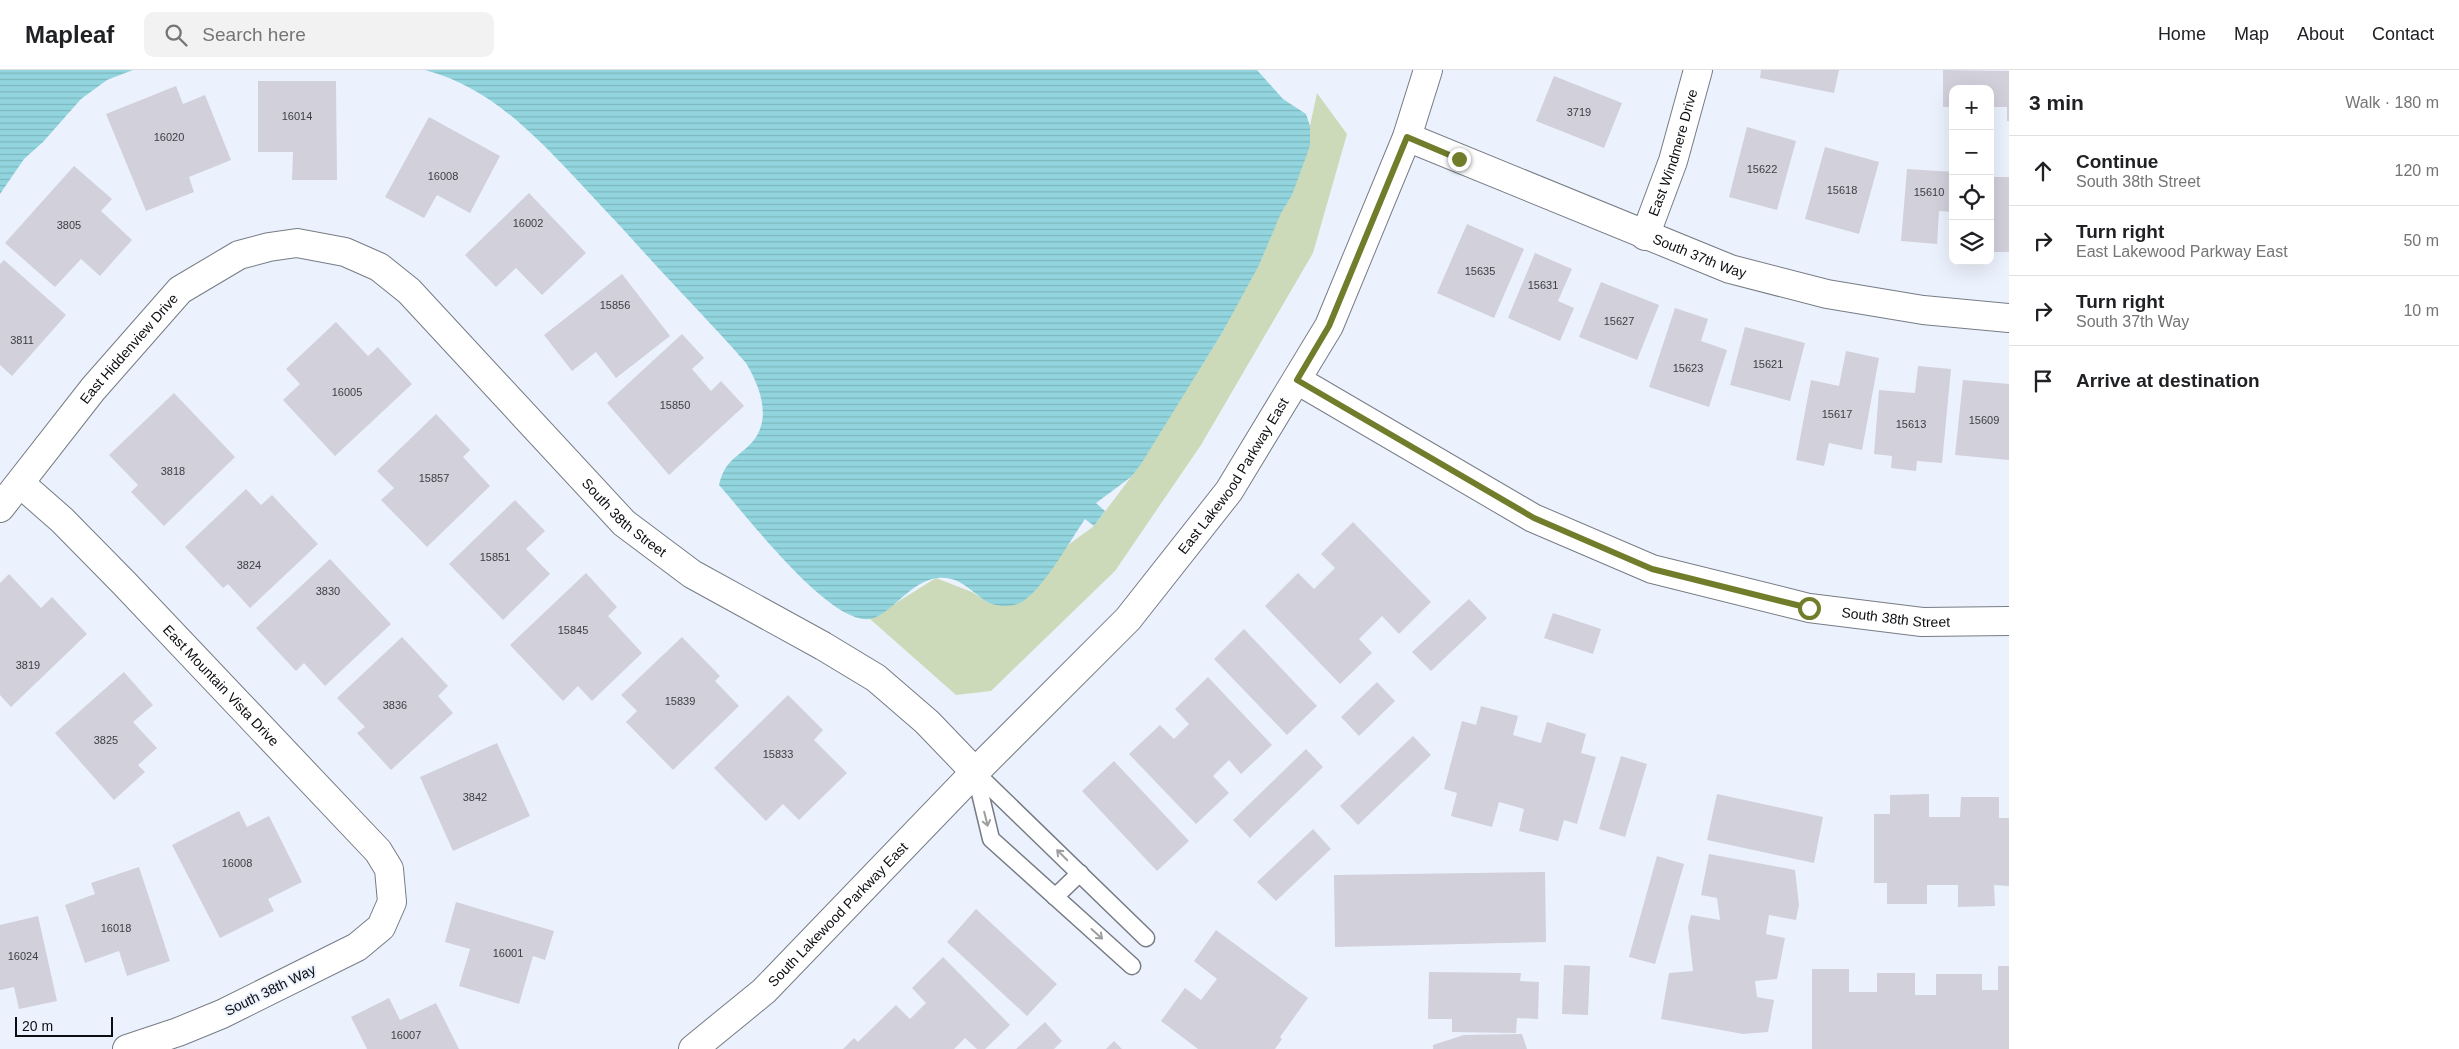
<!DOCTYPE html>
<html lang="en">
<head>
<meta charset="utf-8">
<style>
  body { margin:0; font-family:Arial,sans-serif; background:#f2f2f2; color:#202124 }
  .controls { position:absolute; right:15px; top:15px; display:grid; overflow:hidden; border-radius:10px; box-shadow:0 5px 20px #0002 }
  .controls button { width:45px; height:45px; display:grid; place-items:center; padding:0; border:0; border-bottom:1px solid #e0e0e0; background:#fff; color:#202124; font:25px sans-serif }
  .scale { position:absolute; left:15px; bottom:12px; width:98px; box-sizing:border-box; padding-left:5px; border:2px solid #0b0d10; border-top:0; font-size:14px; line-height:18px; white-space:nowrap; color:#0b0d10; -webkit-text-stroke:4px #ecf2fd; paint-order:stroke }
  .stop { position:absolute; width:15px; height:15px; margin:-11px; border:4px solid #717d2a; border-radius:50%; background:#fff }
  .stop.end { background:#717d2a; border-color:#fff; box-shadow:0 1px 5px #0008 }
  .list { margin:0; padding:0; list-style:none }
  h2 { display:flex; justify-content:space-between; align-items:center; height:65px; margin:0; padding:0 20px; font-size:21px }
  h2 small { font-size:16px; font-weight:400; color:#757577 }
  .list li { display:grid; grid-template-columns:32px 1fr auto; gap:15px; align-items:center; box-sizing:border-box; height:70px; padding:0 20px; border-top:1px solid #e0e0e0 }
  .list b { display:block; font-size:19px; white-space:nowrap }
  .list p { margin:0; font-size:16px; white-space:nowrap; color:#757577 }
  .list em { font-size:16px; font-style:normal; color:#757577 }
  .icon { flex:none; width:28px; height:28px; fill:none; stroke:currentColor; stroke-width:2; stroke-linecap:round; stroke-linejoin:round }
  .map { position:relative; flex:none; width:2009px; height:979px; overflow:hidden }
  header { display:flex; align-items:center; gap:30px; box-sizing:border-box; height:70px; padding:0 25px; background:#fff; border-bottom:1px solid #e0e0e0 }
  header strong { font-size:24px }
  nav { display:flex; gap:28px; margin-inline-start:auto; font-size:18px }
  .search { width:350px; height:45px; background:#f2f2f2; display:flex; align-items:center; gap:12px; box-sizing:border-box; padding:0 18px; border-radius:10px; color:#757577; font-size:19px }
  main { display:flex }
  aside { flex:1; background:#fff }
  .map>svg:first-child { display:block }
</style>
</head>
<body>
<header>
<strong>Mapleaf</strong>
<div class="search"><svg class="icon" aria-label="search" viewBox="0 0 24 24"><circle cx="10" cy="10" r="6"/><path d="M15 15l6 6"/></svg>Search here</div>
<nav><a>Home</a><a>Map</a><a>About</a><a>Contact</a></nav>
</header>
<main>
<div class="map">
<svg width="2009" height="979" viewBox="0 0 2009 979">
  <defs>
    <pattern id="water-rules" width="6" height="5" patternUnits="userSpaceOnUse" patternTransform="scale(1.25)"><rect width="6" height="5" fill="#92d5de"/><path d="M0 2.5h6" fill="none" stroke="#7db6bd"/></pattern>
  </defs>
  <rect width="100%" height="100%" fill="#ecf2fd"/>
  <polygon fill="#cddab9" points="1317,23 1347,64 1313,183 1201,375 1115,501 991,621 956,625 870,549 936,508 972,522 989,533 1020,533 1064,478 1094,456 1131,407 1222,263 1310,76 1310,56"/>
  <g fill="url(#water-rules)">
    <polygon points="0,0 133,0 107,10 81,29 43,72 24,89 0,124"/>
    <path d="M 425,0 L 1257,0 L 1283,29 L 1306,44 L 1310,56 L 1310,76 L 1292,125 L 1281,143 L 1259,195 L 1222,263 L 1141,394 L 1131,407 L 1096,433 L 1105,441 L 1094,456 L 1085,449 C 1071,469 1041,523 1020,533 C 1009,538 994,537 984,530 C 969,519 958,506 938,508 C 911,510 891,545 870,549 C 829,555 746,445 719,415 C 726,387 738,389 754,370 C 772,346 759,315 746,293 C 712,254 675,217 641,179 C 615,150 589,123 563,95 C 522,53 484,16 425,0 Z"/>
  </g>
  <g fill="#d1d0db">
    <polygon points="1761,0 1839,0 1834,23 1760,8"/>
    <polygon points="1943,0 2009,1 2009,51 2007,51 2007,37 1990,37 1990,19 1953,19 1953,37 1943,37"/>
    <polygon points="1554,6 1622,33 1604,78 1536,51"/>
    <polygon points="258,11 336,11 337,110 292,110 293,82 258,82"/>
    <polygon points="176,16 183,34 205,25 231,90 189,107 194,122 146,141 106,44"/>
    <polygon points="429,47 500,86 470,143 437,125 424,148 385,127"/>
    <polygon points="1747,57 1796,71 1777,140 1729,127"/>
    <polygon points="1825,77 1879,92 1859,164 1805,149"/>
    <polygon points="74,96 112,129 101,141 132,170 100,206 81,189 55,217 5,173"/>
    <polygon points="1907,99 1953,102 1953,142 1939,141 1937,174 1901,171"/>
    <rect x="1990" y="107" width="19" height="75"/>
    <polygon points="529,123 586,183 542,225 516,198 496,217 465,185"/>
    <polygon points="1467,154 1524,179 1494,248 1437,223"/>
    <polygon points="1535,183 1572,199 1558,231 1574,238 1560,271 1508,248"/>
    <polygon points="4,190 66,245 12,306 0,295 0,194"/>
    <polygon points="622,204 670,266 616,308 596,282 572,301 544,265"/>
    <polygon points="1601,212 1659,235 1637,290 1579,267"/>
    <polygon points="1675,238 1708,249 1701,271 1727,280 1709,337 1649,317"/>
    <polygon points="336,252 368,286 378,277 412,314 335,386 283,330 300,314 286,299"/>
    <polygon points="1745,257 1805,273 1790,331 1730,315"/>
    <polygon points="682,264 704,288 692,299 711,321 721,311 744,336 669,405 607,333"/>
    <polygon points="1846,281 1879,288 1862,380 1829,373 1824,396 1796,390 1811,310 1839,316"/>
    <polygon points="1918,296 1951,299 1942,393 1917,391 1916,401 1891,398 1892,386 1874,384 1879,320 1915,323"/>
    <polygon points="1963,310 2009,314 2009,390 1955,385"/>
    <polygon points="174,323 235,387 164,456 131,422 138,415 109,385"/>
    <polygon points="436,344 470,380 463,387 490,416 427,477 381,430 394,418 377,401"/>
    <polygon points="246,419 261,435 272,425 318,474 250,538 228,514 223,518 185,477"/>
    <polygon points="515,430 545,461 526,479 550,504 503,550 449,494"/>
    <polygon points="1353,452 1431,532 1399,564 1382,546 1359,569 1372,583 1340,614 1265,536 1298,503 1314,519 1335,498 1321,484"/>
    <polygon points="330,489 391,554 325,616 304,593 296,601 256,558"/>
    <polygon points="586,503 617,537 608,546 642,583 592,631 578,616 563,631 510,575"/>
    <polygon points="9,504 41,538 52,527 87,564 11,637 0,625 0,513"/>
    <polygon points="1469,529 1487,548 1431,601 1412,582"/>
    <polygon points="1553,543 1601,559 1593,584 1544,568"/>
    <polygon points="1244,559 1317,636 1287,665 1214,589"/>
    <polygon points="402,567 448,616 438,626 453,643 391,700 357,663 365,657 337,628"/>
    <polygon points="682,567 720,606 715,611 739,636 673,700 626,652 637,641 621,625"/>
    <polygon points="124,602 153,635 133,652 157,678 138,695 145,702 114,730 55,663"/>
    <polygon points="1208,607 1272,675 1241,704 1229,690 1213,706 1229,723 1196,754 1129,684 1160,655 1174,669 1189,654 1175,639"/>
    <polygon points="1377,612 1395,631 1359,666 1341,647"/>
    <polygon points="788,625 823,660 814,670 847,703 799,750 783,734 766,751 714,698"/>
    <polygon points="1481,636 1518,646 1513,665 1541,673 1547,652 1586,664 1581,683 1596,687 1577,754 1564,750 1558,771 1519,761 1524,739 1499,732 1492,757 1451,746 1457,723 1444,719 1462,651 1476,655"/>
    <polygon points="1413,666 1431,685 1358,755 1340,736"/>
    <polygon points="497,673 530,746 453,781 420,707"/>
    <polygon points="1306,679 1323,697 1250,768 1233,750"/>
    <polygon points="1621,686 1647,694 1625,767 1599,759"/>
    <polygon points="1114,691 1189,771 1157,801 1082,721"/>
    <polygon points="1717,724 1823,747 1814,793 1707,770"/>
    <polygon points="1929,724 1929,747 1960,747 1961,727 1999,727 1999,748 2009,748 2009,816 1994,815 1995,836 1958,837 1958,815 1927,815 1927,834 1887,834 1887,813 1874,813 1874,744 1890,744 1890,725"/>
    <polygon points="239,741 247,757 269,746 302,812 268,829 274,841 220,868 172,775"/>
    <polygon points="1313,759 1331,779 1276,831 1257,812"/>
    <polygon points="1709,784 1795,800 1799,835 1796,850 1769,845 1766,864 1785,868 1777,909 1755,911 1757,927 1774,930 1768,962 1743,964 1661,949 1669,903 1693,901 1688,857 1691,845 1720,850 1717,828 1701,825"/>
    <polygon points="1657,786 1684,794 1655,894 1629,887"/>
    <polygon points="139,797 170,891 127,906 119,881 85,893 65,835 95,824 91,813"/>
    <polygon points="1545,802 1546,872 1335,877 1334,805"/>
    <polygon points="456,832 554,861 545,890 533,886 519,934 459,916 470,879 445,872"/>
    <polygon points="976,839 1057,914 1027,946 947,872"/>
    <polygon points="38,846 57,931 19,939 14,917 0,920 0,855"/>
    <polygon points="1216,860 1308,928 1280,967 1282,969 1275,979 1198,979 1161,951 1185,918 1201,930 1217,909 1194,891"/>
    <polygon points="943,887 1010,955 985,979 977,979 965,968 954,979 843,979 854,968 858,972 896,935 910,949 926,933 912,918"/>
    <polygon points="1564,895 1590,896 1588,945 1562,944"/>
    <polygon points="1998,896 2009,896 2009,979 1812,979 1812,899 1849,899 1849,922 1877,922 1877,903 1915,903 1915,925 1936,925 1936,904 1982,904 1982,920 1998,920"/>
    <polygon points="1429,902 1521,903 1520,911 1539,912 1538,949 1517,948 1516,963 1452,962 1452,949 1428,949"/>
    <polygon points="389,928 400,950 436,933 459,979 367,979 351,947"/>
    <polygon points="1045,952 1062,971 1054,979 1016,979"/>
    <polygon points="1522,964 1527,979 1433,979 1433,975 1464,965"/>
    <polygon points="1114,971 1122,979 1106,979"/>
  </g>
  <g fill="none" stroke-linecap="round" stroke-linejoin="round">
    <defs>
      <g id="lane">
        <polyline points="975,702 991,769 1132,896"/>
        <polyline points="975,702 1146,868"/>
        <polyline points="1055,827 1080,803"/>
      </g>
      <g id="street">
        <path id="s1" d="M 1407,67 L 1730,199 L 1827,224 L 1923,240 L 2009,248"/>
        <path id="s2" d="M 1645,166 L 1673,91 L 1698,0"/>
        <path id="s3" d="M 21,414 L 62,450 L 124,513 L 378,781 L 389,799 L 392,832 L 381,857 L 357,877 L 222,944 L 178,962 L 127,979"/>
        <path id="s4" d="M 0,438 L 93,319 L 180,220 L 239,185 L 269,177 L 297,173 L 345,182 L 379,197 L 409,221 L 624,453 L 692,504 L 823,576 L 876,608 L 927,652 L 975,702"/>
      </g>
      <g id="secondary">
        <path id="s5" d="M 1297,310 L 1533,448 L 1652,499 L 1809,538 L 1922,552 L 2009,551"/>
        <path id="s6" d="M 693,979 L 764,921 L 975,702 L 1128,549 L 1229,421 L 1329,256 L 1407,67 L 1428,0"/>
      </g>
    </defs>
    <use href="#lane" stroke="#767c85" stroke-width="19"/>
    <use href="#street" stroke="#767c85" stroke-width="30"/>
    <use href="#secondary" stroke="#767c85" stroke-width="30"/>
    <use href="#lane" stroke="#fff" stroke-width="16"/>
    <use href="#street" stroke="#fff" stroke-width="28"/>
    <use href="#secondary" stroke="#fff" stroke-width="28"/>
  </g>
  <defs><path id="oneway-shaft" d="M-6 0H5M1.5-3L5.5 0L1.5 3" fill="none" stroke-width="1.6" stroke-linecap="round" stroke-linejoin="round" transform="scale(1.25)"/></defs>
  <g stroke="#9d9e9f">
    <use href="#oneway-shaft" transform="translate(986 749) rotate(76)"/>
    <use href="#oneway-shaft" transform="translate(1062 785) rotate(-135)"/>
    <use href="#oneway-shaft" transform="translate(1097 864) rotate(42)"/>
  </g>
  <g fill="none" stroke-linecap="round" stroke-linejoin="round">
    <polyline stroke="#717d2a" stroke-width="6" points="1459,89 1407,67 1329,256 1297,310 1534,448 1652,499 1809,538"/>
  </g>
  <g text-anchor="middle" stroke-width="4" stroke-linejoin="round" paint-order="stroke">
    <g font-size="11" fill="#3c3e43">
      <text x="1579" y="46">3719</text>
      <text x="297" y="50">16014</text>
      <text x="169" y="71">16020</text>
      <text x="1762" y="103">15622</text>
      <text x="443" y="110">16008</text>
      <text x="1842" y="124">15618</text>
      <text x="1929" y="126">15610</text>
      <text x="528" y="157">16002</text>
      <text x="69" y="159">3805</text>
      <text x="1480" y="205">15635</text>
      <text x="1543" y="219">15631</text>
      <text x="615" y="239">15856</text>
      <text x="1619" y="255">15627</text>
      <text x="22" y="274">3811</text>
      <text x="1768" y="298">15621</text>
      <text x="1688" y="302">15623</text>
      <text x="347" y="326">16005</text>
      <text x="675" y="339">15850</text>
      <text x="1837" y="348">15617</text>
      <text x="1984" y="354">15609</text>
      <text x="1911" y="358">15613</text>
      <text x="173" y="405">3818</text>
      <text x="434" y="412">15857</text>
      <text x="495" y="491">15851</text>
      <text x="249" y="499">3824</text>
      <text x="328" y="525">3830</text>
      <text x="573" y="564">15845</text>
      <text x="28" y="599">3819</text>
      <text x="680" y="635">15839</text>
      <text x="395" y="639">3836</text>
      <text x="106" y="674">3825</text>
      <text x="778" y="688">15833</text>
      <text x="475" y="731">3842</text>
      <text x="237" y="797">16008</text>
      <text x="116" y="862">16018</text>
      <text x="508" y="887">16001</text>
      <text x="23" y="890">16024</text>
      <text x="406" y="969">16007</text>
    </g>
    <g font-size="14" fill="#0b0d10" stroke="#ecf2fd">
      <text dy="5" stroke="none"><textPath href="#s2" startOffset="88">East Windmere Drive</textPath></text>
      <text dy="5" stroke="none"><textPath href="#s1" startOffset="316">South 37th Way</textPath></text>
      <text dy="5" stroke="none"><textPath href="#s4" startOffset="205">East Hiddenview Drive</textPath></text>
      <text dy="5" stroke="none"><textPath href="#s6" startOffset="790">East Lakewood Parkway East</textPath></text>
      <text dy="5" stroke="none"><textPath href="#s4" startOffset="848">South 38th Street</textPath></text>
      <text dy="5" stroke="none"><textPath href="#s5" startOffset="652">South 38th Street</textPath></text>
      <text dy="5" stroke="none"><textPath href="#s3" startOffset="284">East Mountain Vista Drive</textPath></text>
      <text dy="5" stroke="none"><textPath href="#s6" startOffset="198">South Lakewood Parkway East</textPath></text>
      <text transform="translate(270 920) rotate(-26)" y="5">South 38th Way</text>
    </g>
  </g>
</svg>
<div class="controls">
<button>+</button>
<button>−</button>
<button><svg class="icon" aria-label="locate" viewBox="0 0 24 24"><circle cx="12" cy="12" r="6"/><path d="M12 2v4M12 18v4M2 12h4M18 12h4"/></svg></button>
<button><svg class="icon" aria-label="layers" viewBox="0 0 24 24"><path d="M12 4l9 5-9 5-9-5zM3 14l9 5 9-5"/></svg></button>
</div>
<div class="scale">20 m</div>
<div class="stop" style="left:1809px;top:538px"></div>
<div class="stop end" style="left:1459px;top:89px"></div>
</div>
<aside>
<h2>3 min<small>Walk · 180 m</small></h2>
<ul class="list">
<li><svg class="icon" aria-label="ahead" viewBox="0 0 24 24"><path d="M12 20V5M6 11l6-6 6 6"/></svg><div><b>Continue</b><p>South 38th Street</p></div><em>120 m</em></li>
<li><svg class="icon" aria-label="right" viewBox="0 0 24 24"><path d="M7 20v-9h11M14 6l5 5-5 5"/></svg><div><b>Turn right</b><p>East Lakewood Parkway East</p></div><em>50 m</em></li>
<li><svg class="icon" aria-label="right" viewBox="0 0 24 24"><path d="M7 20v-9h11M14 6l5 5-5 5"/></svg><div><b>Turn right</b><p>South 37th Way</p></div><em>10 m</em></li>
<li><svg class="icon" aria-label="arrive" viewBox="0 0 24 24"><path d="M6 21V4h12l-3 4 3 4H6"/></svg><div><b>Arrive at destination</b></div></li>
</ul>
</aside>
</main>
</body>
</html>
